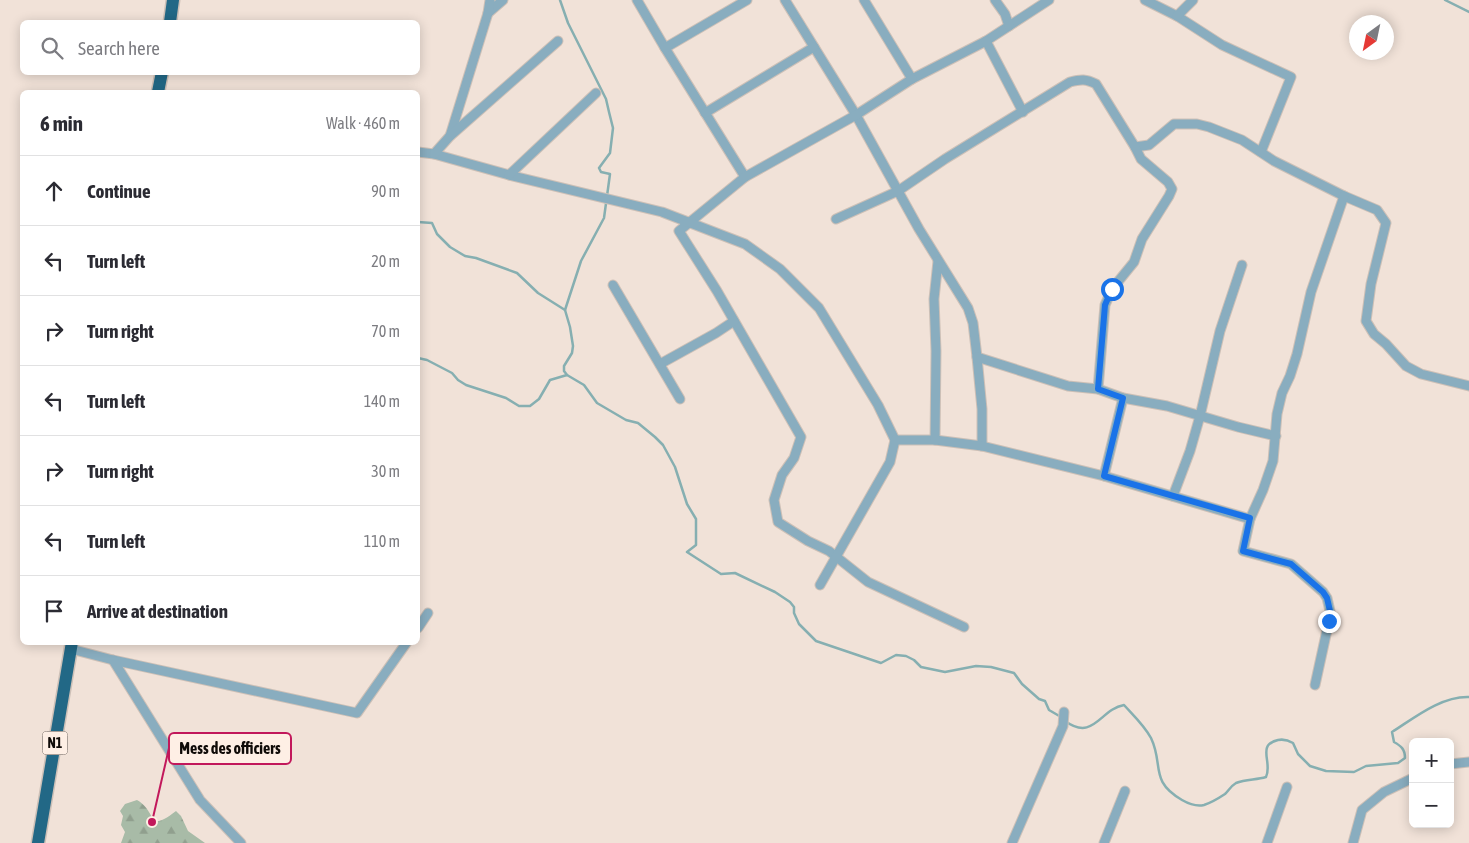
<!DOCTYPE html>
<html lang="en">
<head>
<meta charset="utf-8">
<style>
  body { margin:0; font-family:"Asap Condensed",sans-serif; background:#f2f2f3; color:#2b2b33 }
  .controls { position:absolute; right:15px; bottom:15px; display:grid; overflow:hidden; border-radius:8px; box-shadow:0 2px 12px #0003 }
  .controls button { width:45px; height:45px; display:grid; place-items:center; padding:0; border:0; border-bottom:1px solid #e1e1e2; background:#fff; color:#2b2b33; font:25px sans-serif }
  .compass { position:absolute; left:1349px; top:15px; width:45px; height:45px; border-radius:50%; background:#fff; box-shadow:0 2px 12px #0003; rotate:213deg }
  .stop { position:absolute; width:15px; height:15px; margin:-11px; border:4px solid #1a73e8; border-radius:50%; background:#fff }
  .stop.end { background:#1a73e8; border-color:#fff; box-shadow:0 1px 5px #0008 }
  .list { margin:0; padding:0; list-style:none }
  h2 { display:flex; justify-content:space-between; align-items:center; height:65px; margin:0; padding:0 20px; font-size:21px }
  h2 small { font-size:16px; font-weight:400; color:#7c7c81 }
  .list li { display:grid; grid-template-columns:32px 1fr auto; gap:15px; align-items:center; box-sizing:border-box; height:70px; padding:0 20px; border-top:1px solid #e1e1e2 }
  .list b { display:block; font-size:19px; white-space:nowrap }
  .list em { font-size:16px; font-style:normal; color:#7c7c81 }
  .icon { flex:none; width:28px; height:28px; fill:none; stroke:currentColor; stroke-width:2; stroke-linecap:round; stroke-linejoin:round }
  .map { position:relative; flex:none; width:1469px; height:843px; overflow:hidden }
  .search { position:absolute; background:#fff; box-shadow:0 2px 12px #0003; left:20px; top:20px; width:400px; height:55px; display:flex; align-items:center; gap:12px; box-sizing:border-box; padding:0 18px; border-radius:8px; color:#7c7c81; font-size:19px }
  .panel { position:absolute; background:#fff; box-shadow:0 2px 12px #0003; left:20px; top:90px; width:400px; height:555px; border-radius:8px }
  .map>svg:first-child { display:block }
</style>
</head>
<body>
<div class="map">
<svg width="1469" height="843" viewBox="0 0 1469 843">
  <defs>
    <pattern id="forest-firs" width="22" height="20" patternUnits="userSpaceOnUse" patternTransform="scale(1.25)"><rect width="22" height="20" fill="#a8bba7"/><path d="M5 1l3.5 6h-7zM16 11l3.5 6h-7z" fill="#909f8e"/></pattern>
  </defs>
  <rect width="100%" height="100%" fill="#f1e2d8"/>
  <path fill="url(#forest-firs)" d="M 137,800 C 158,812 146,834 176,811 L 181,816 L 188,831 L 205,843 L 121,843 L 125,832 L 121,825 L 123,816 L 120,811 L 125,804 Z"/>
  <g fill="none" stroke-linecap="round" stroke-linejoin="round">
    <g stroke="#86afb1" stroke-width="2.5">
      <polyline points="560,0 568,23 606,99 609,112 613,128 610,153 599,168 601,172 610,174 604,218 581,261 565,310 570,327 573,346 572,353 564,366 564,371 567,375"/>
      <polyline points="1445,0 1469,12"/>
      <polyline points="418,222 432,223 437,234 450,247 465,256 476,258 517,273 538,293 565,310"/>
      <polyline points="418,358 427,360 452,373 458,380 466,385 506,398 519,406 530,406 539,399 550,380 567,375 584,385 597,403 626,420 638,423 655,437 663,445 675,467 687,504 696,519 696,545 687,552 721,574 735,573 775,592 790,602 794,607 794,613 799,624 816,641 881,663 896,655 906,656 914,660 921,667 945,672 976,666 991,667 1014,673 1022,684 1039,699 1045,701 1049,710 1061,717"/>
      <path d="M 1065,721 C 1094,742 1100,709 1124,705 C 1133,715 1144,725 1151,738 C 1164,765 1149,781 1182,800 C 1189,804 1196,807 1204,805 C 1210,803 1219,798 1225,794 C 1229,790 1231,786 1236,783 C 1246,779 1256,780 1266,777 C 1273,763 1256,745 1278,740 C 1283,739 1288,740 1293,743 L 1298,754 L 1310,766 L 1326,771 L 1354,772 L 1366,766 L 1398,763 L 1405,758 C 1405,749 1401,746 1394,742 L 1392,732 C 1414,718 1441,696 1469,697"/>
    </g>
    <defs>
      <g id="minor">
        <polyline points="637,0 665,48 745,177"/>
        <polyline points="785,0 856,115 919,229 968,308 973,323 977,357 982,409 982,446"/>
        <polyline points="864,0 912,79 986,41 1049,0"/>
        <polyline points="995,0 1005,14 1009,26"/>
        <polyline points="1145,0 1177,16 1222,45 1291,77 1261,152"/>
        <polyline points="488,13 503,0"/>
        <polyline points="1177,16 1193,0"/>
        <polyline points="986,41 1023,112"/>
        <polyline points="665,48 747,0"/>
        <polyline points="912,79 856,115 745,177 679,231 717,291 801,437 794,458 782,475 774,500 778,522 808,541 829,551 868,582 964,627"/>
        <polyline points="705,113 814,47"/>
        <polyline points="450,136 488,13 490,0"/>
        <polyline points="1135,147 1149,145 1174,124 1197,124 1209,127 1242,140 1274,161 1344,196 1377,210 1386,223 1371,284 1366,321 1374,334 1386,344 1406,366 1421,374 1469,386"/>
        <polyline points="418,152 434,154 509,175 662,212 745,244 780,269 819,308 878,405 895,440 890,462 820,585"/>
        <polyline points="434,154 450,136 558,41"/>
        <polyline points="509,175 596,93"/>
        <path d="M 836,219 L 898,191 L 945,159 L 1070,82 C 1081,79 1086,79 1096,84 L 1135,147 L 1141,159 L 1168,182 L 1172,189 L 1169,196 L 1142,239 L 1134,262 L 1112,289 L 1105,305 L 1098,389"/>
        <polyline points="613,285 680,399"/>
        <polyline points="977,357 1068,386 1098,389 1123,398 1167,406 1238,427 1276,436"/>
        <polyline points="660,364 716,333 734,321"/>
        <polyline points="895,440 935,440 982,446 1104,476 1250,519"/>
        <polyline points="935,440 936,351 934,299 938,261"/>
        <polyline points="1104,476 1123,398"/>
        <polyline points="1173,496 1190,451 1200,416 1220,331 1242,265"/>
        <polyline points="418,628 428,613"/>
        <polyline points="71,649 113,660 357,713 407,642"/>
        <polyline points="113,660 200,800 241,843"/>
        <polyline points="1315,685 1329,621 1330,611 1327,598 1323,592 1291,564 1243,551 1250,519 1263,490 1273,461 1277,414 1282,393 1290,376 1297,354 1311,292 1344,196"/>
        <polyline points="1450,764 1469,762"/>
        <polyline points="1012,843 1063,726 1064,712"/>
        <polyline points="1104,843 1125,791"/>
        <polyline points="1267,843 1287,787"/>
        <polyline points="1353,843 1362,810 1384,792 1413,778"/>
      </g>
      <g id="highway">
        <polyline points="170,22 173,0"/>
        <polyline points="158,92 162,72"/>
        <polyline points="38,843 72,642"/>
      </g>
    </defs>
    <use href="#minor" stroke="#cdc0b7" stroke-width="11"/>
    <use href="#highway" stroke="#cdc0b7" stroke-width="15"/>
    <use href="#minor" stroke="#89adbf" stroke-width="9"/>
    <use href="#highway" stroke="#226886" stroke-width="12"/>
  </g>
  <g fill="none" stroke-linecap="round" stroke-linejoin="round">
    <polyline stroke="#1a73e8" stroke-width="6" points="1112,289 1105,305 1098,389 1123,398 1104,476 1250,518 1243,551 1291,564 1323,592 1327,598 1330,611 1329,621"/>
  </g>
  <g text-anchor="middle" stroke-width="4" stroke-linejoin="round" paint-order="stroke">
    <rect fill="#feefe5" stroke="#574f4a" stroke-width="1" x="42.5" y="731.5" width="25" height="23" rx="4"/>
    <g font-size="14" font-weight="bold" fill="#100b08">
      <text x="55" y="748">N1</text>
    </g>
  </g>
  <path fill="none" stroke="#c2185b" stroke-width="2" d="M152 822L169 748"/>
  <circle fill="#c2185b" stroke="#feefe5" stroke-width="2" cx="152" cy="822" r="5"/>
  <rect fill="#feefe5" stroke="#c2185b" stroke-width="2" x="169" y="733" width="122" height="31" rx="5"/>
  <g font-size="16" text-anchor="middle" font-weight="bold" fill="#100b08">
    <text x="230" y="754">Mess des officiers</text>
  </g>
</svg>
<div class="controls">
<button>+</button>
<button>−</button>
</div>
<svg class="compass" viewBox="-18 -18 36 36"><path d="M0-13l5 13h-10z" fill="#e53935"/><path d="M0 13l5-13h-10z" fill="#7c7c81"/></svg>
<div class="stop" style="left:1112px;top:289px"></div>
<div class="stop end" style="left:1329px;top:621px"></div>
<div class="search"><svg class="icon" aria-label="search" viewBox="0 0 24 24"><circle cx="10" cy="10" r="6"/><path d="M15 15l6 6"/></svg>Search here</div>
<section class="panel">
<h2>6 min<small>Walk · 460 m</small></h2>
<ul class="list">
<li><svg class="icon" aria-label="ahead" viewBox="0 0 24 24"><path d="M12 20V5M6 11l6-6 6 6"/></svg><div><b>Continue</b></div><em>90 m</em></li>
<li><svg class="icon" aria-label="left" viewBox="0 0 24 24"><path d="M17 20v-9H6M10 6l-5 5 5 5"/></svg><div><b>Turn left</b></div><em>20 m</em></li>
<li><svg class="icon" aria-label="right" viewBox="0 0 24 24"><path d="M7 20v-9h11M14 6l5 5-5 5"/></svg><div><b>Turn right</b></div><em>70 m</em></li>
<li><svg class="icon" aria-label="left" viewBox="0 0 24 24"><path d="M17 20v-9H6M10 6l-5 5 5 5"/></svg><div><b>Turn left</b></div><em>140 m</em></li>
<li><svg class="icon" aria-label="right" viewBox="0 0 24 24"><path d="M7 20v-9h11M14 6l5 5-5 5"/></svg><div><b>Turn right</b></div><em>30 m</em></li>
<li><svg class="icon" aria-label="left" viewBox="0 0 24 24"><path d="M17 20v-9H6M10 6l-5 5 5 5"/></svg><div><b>Turn left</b></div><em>110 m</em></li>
<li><svg class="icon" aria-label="arrive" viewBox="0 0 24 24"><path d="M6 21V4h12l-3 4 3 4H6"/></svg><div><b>Arrive at destination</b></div></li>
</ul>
</section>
</div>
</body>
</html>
